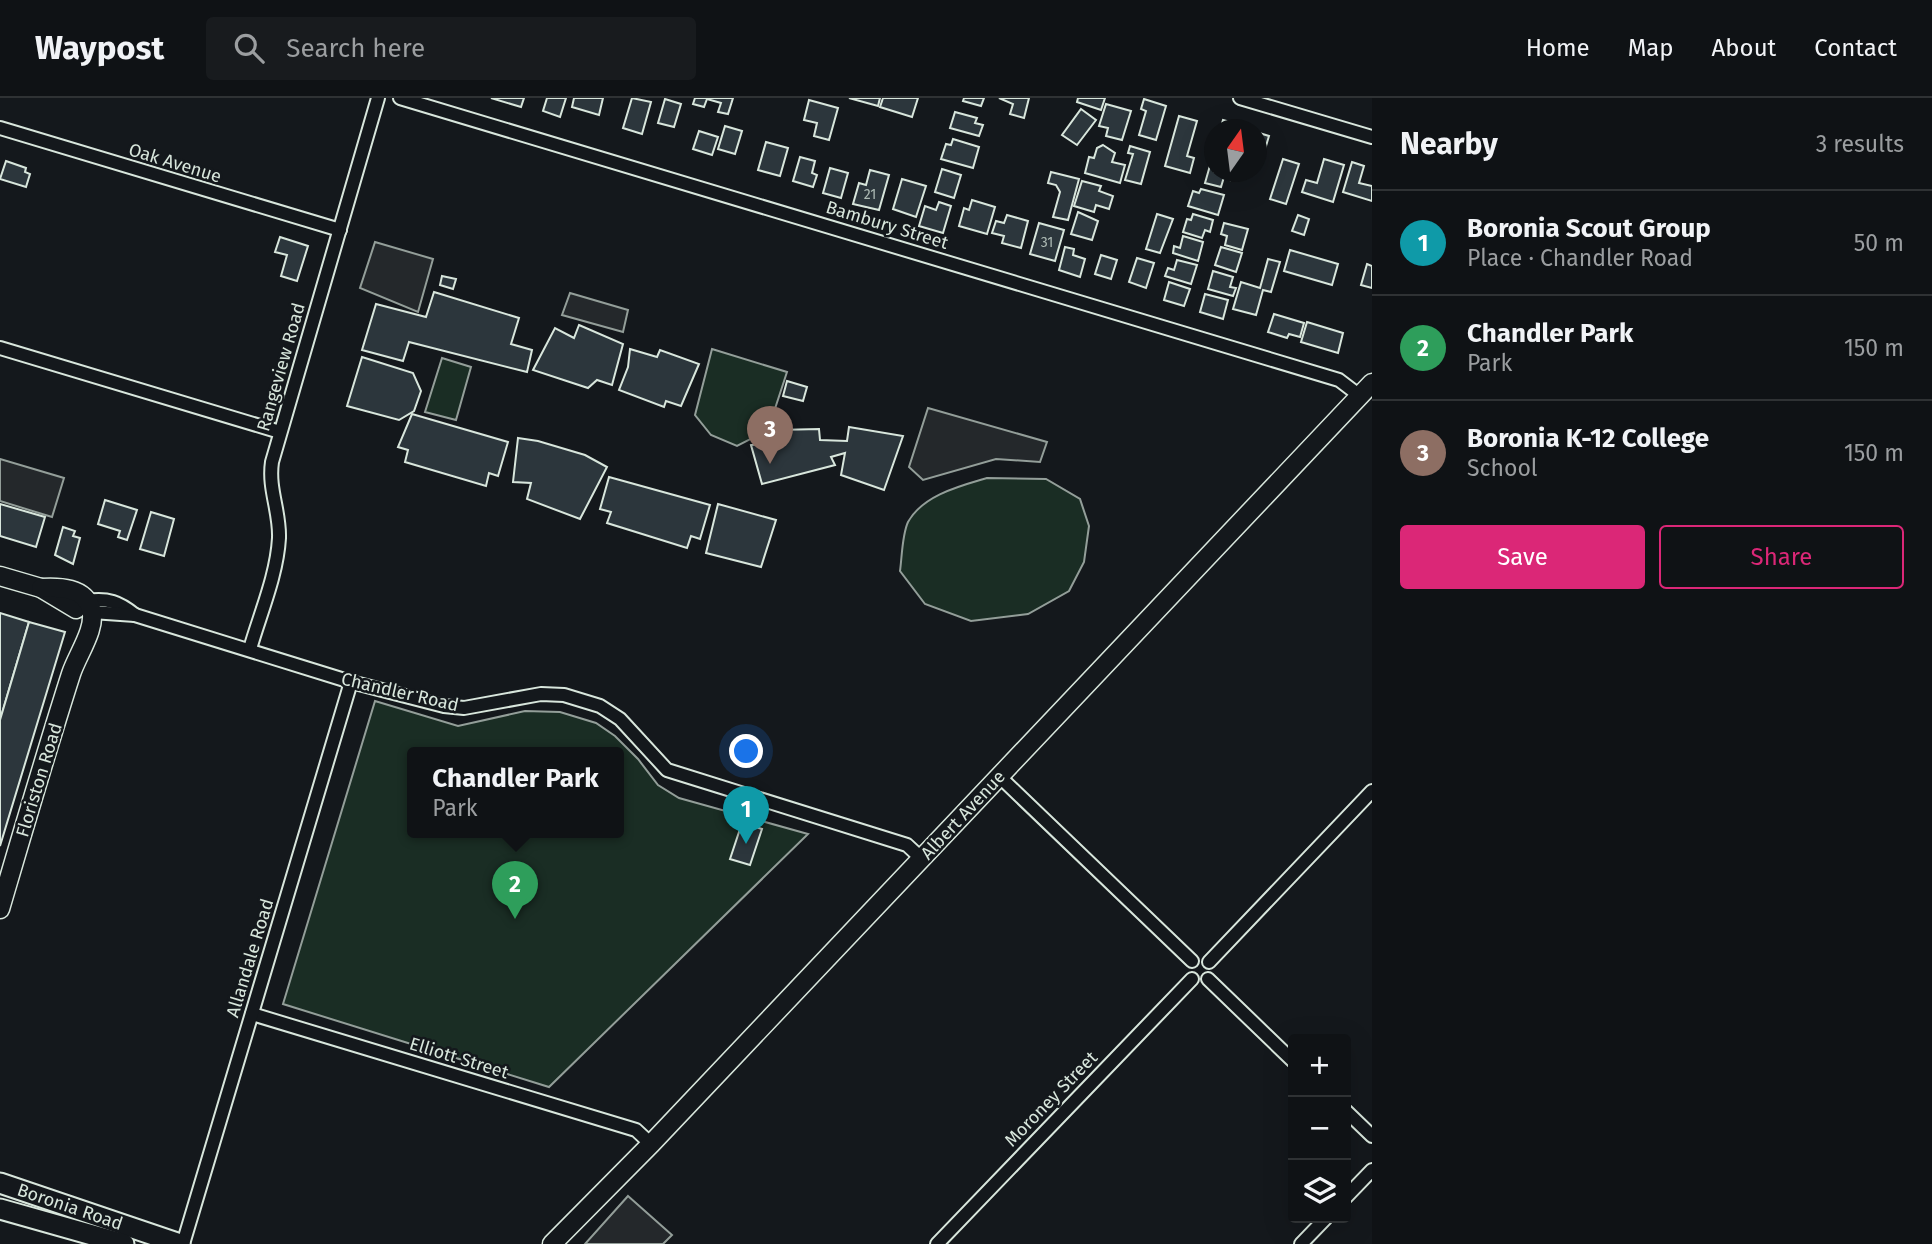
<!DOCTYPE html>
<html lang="en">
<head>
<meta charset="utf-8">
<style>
  body { margin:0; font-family:"Fira Sans",sans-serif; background:#181b1e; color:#f1f3f6 }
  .controls { position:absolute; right:21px; bottom:21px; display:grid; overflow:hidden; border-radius:7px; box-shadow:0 7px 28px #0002 }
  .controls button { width:63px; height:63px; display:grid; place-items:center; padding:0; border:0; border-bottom:2px solid #2f3234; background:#0f1215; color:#f1f3f6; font:35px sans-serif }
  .compass { position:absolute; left:1204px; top:21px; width:63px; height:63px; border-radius:50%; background:#0f1215; box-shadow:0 7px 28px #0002; rotate:14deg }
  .you { position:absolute; left:747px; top:654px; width:24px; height:24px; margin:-18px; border:5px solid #fff; border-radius:50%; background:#1a73e8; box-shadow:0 0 0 10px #1a73e833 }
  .badge { display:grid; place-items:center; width:46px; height:46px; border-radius:50%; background:#db2777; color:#fff; font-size:23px; font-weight:700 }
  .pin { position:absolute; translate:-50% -58px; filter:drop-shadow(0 2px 4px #0008) }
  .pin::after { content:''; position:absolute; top:37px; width:24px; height:21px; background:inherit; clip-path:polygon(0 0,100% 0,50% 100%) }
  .popup { position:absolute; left:407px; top:649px; width:217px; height:91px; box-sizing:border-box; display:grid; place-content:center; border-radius:7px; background:#0f1215; filter:drop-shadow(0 2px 5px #0005); font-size:23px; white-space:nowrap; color:#9b9ea0 }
  .popup b { font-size:26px; color:#f1f3f6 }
  .popup::after { content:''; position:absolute; left:50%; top:100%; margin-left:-14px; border:14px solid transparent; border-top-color:#0f1215 }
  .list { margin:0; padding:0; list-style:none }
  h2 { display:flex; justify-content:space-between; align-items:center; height:91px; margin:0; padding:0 28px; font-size:30px }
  h2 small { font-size:23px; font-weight:400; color:#9b9ea0 }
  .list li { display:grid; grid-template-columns:46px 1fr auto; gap:21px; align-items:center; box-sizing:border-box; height:105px; padding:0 28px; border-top:2px solid #2f3234 }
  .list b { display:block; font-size:26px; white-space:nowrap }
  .list p { margin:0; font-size:23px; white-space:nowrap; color:#9b9ea0 }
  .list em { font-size:23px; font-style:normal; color:#9b9ea0 }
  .actions { display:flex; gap:14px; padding:21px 28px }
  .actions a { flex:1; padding:16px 0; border:2px solid #db2777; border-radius:7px; text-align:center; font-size:24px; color:#db2777 }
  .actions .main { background:#db2777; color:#fff }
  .icon { flex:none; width:38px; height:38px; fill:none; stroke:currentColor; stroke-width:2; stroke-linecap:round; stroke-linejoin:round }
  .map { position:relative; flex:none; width:1372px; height:1146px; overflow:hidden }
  header { display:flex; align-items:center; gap:42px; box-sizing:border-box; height:98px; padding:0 35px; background:#0f1215; border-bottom:2px solid #2f3234 }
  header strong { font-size:33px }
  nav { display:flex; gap:38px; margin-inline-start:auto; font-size:24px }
  .search { width:490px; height:63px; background:#181b1e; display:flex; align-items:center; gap:18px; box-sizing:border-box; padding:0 24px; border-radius:7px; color:#9b9ea0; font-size:26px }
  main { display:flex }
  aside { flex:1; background:#0f1215 }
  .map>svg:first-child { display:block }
</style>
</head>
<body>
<header>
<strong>Waypost</strong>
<div class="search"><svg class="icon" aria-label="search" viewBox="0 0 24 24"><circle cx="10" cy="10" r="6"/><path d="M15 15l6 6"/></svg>Search here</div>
<nav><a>Home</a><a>Map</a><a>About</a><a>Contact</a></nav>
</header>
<main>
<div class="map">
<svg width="1372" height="1146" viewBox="0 0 1372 1146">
  <rect width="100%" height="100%" fill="#14181c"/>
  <g fill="#1a2d24" stroke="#939e99" stroke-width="2" fill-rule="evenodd">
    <polygon points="712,251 787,274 768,332 737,348 711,337 695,317"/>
    <polygon points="442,260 471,269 456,322 425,314"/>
    <path d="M 987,380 L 1046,381 L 1080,401 L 1089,428 L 1084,464 L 1069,493 L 1028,516 L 971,523 L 925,506 L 900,473 C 902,459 902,437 908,424 C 923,397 960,388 987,380 Z"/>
    <path d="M 375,603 L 458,628 L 525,613 L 560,614 L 596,625 L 615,638 L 638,661 L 658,687 L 679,700 L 808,736 L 549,989 L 283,906 ZM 412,655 L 618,655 L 618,735 L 412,735 Z"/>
  </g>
  <g fill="#24282b" stroke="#939e99" stroke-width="2">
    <polygon points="375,144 433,161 418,214 360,190"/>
    <polygon points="570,195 628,212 623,234 562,217"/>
    <polygon points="928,310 1047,344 1040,364 996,361 923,382 909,369"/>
    <polygon points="0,361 64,380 52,419 0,403"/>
    <polygon points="628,1098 672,1137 663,1146 585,1146"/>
  </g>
  <g fill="#2c363c" stroke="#d8e6dc" stroke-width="2">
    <polygon points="491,0 524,0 521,9"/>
    <polygon points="547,0 566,0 560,19 543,13"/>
    <polygon points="574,0 603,0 599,17 572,9"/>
    <polygon points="632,0 651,4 642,36 623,30"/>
    <polygon points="695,0 733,0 728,16 718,14 721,5 707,1 704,9 693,6"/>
    <polygon points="849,0 880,0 878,8"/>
    <polygon points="883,0 918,0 912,19 880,9"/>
    <polygon points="964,0 984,0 981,8 963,3"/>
    <polygon points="999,0 1029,0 1024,20 1010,16 1013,6"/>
    <polygon points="1078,0 1105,0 1101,12 1077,4"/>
    <polygon points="665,1 681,6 674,29 658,25"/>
    <polygon points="1144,1 1166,8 1156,42 1139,37 1146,13 1141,11"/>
    <polygon points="809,2 838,10 829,42 814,38 817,25 804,22"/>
    <polygon points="1106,6 1131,13 1122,42 1106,38 1108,30 1099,28"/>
    <polygon points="1081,11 1096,22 1077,47 1062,37"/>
    <polygon points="955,14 977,20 975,25 983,27 979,38 950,30"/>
    <polygon points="1179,18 1197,23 1187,58 1194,60 1190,75 1165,68"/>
    <polygon points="1223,22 1245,28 1244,32 1220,32"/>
    <polygon points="725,28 742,33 735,56 718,51"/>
    <polygon points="699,33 718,39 712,57 693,51"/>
    <polygon points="1256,34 1269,38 1263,58 1256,56"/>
    <polygon points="953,41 979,49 973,70 941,61 946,46 951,47"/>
    <polygon points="766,44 788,50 780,78 758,72"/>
    <polygon points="1103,47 1115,55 1112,64 1125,67 1120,85 1085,75 1089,59 1094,60 1097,50"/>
    <polygon points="1130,48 1150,54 1141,86 1125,82 1133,56 1128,55"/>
    <polygon points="1213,57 1214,74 1233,74 1230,82 1224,79 1221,89 1205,85"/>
    <polygon points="800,59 815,63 812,75 817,77 813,89 793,83"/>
    <polygon points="1283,61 1299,66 1286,106 1270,101"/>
    <polygon points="1324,61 1344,67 1333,104 1302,94 1306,82 1317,85"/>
    <polygon points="6,63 26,70 25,74 30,76 26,89 0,81"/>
    <polygon points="1352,64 1364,68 1359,85 1372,88 1372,103 1343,94"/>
    <polygon points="830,70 848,75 841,100 823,95"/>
    <polygon points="942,71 961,77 954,100 935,94"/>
    <polygon points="870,72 889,77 879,112 853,106 859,85 866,87"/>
    <polygon points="1051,74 1079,81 1068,122 1053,119 1060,94 1056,87 1048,85"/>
    <polygon points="902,81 926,88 916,119 893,111"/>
    <polygon points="1082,83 1101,88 1099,93 1113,98 1109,111 1096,107 1094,114 1074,108"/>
    <polygon points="1201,91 1224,97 1218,117 1188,108 1193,93 1199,95"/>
    <polygon points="972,102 995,109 987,136 959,128 964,110 969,112"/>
    <polygon points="939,104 951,108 943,135 919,128 925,108 936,112"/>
    <polygon points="1078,114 1098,123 1092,142 1071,136"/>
    <polygon points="1157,116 1173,121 1160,155 1146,151"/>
    <polygon points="1193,116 1213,122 1210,134 1205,132 1202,140 1183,134 1187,121 1191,122"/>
    <polygon points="1007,117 1028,123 1021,150 1002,145 1004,138 992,135 996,123 1004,125"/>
    <polygon points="1298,117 1309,121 1304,137 1292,133"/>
    <polygon points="1039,125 1064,132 1055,163 1030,156"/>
    <polygon points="1224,125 1248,131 1242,152 1225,147 1227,138 1221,136"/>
    <polygon points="1183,138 1203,144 1198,163 1173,155 1174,148 1180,150"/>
    <polygon points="280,139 308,148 297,183 281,178 287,157 275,154"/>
    <polygon points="1065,149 1074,151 1073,157 1085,161 1080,179 1059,172"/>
    <polygon points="1221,149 1242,155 1236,174 1215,167"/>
    <polygon points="1290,152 1338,166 1332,187 1284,173"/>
    <polygon points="1101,157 1117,162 1111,181 1095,176"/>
    <polygon points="1137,160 1154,165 1146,190 1129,184"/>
    <polygon points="1268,161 1280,164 1271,194 1263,192 1256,217 1233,211 1241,184 1260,190"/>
    <polygon points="1177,162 1197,167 1191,186 1165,178 1168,170 1174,172"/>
    <polygon points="1367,166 1372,168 1372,190 1361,187"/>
    <polygon points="1213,173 1233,179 1230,189 1236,190 1233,198 1208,191"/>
    <polygon points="442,178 456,181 453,191 440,187"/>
    <polygon points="1169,184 1190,191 1184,208 1164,202"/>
    <polygon points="434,194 519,220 511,246 532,252 527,274 409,244 403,263 362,252 376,206 426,219"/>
    <polygon points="1205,196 1228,202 1223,221 1200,214"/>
    <polygon points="1274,216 1304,225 1300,239 1289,236 1287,240 1268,234"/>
    <polygon points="1307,224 1343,235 1338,255 1301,244"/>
    <polygon points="579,227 623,246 612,287 597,282 588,290 533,272 555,230 574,240"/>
    <polygon points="630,251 657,259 660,252 699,266 681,308 666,303 664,309 619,292 628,269"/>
    <polygon points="362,259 413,275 421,293 414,313 399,322 347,308"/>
    <polygon points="787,283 807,289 803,303 783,298"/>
    <polygon points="412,316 508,344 498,378 489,375 486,388 405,364 408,352 398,349"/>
    <polygon points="849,329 903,338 884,392 841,377 845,355 831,359 835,367 762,386 751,347 778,344 777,332 819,331 820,342 847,343"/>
    <polygon points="518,340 538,343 585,357 607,369 580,421 527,401 531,385 513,384"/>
    <polygon points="609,379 710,407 700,441 691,438 687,450 607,425 611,414 600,411"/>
    <polygon points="105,402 137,412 127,442 118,439 120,433 98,426"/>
    <polygon points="0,406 45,419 36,449 0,438"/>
    <polygon points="718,406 776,422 761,469 706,455"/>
    <polygon points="151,414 174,421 164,458 140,451"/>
    <polygon points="63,429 75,433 73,438 80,440 73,466 55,457"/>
    <polygon points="0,515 29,524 0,622"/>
    <polygon points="29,524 65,534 0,748 0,622"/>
    <polygon points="742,725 762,731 750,767 730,761"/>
  </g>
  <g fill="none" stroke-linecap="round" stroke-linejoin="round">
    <defs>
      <g id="minor">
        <polyline points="400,0 1339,282 1360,298"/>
        <polyline points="1240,0 1372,39"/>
        <polyline points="0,30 340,132"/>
        <polyline points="0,250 280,334"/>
        <path d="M 87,503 C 108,500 119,504 135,517"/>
        <polyline points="92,514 135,517 351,584 444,608 464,610 541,596 564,597 600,608 620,621 667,672 907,747 922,761"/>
        <path d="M 250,551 C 260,516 277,477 279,440 C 280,413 268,391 272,364 L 378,0"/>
        <polyline points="999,678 1192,863"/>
        <polyline points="1209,864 1372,693"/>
        <polyline points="1208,881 1293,963"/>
        <polyline points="252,916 636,1032 651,1046"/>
        <polyline points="1346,1013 1372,1038"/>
        <polyline points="1346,1099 1372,1072"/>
        <polyline points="183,1146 351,584"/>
        <polyline points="937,1146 1192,881"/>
        <polyline points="1301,1146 1326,1120"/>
      </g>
      <g id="secondary">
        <polyline points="0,478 41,490 76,511"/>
        <path d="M 0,811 C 23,733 46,654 71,576 C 77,557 97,530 91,511 C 85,489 59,489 41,490"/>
        <polyline points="552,1146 651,1046 1372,285"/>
      </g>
      <g id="primary">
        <path id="s1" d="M 0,1085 L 180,1146"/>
        <polyline points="0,1111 124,1146"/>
      </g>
    </defs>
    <use href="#minor" stroke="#d8e6dc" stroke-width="16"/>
    <use href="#secondary" stroke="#d8e6dc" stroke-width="21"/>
    <use href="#primary" stroke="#d8e6dc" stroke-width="23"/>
    <use href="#minor" stroke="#14181c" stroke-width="12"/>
    <use href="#secondary" stroke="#14181c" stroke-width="18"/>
    <use href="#primary" stroke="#14181c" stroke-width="19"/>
  </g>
  <g text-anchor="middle" stroke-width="5" stroke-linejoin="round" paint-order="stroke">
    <g font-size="14" fill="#adbab4">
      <text x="870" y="101">21</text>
      <text x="1047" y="149">31</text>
    </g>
    <g font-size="18" fill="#d8e6dc" stroke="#14181c">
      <text transform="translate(175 65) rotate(17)" y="6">Oak Avenue</text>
      <text transform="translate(887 127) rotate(17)" y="6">Bambury Street</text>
      <text transform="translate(281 269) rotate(-74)" y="6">Rangeview Road</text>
      <text transform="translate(400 594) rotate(13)" y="6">Chandler Road</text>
      <text transform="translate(39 682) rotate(-73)" y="6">Floriston Road</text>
      <text transform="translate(963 717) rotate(-47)" y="6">Albert Avenue</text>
      <text transform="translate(250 860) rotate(-73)" y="6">Allandale Road</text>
      <text transform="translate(459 960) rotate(17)" y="6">Elliott Street</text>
      <text transform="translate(1051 1001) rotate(-46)" y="6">Moroney Street</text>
      <text dy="6" stroke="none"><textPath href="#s1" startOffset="74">Boronia Road</textPath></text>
    </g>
  </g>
</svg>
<div class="controls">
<button>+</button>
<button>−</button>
<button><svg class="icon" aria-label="layers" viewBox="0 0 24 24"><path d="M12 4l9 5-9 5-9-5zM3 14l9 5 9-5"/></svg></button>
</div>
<svg class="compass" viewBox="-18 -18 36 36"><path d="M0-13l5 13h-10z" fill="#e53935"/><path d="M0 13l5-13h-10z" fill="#9b9ea0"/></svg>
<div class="you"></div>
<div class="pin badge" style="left:746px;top:746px;background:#0f9aa8">1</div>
<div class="pin badge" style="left:515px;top:821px;background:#2e9e5b">2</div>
<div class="popup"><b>Chandler Park</b>Park</div>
<div class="pin badge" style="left:770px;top:366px;background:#8d6e63">3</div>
</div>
<aside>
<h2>Nearby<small>3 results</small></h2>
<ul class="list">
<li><span class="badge" style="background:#0f9aa8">1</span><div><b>Boronia Scout Group</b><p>Place · Chandler Road</p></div><em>50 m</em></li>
<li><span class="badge" style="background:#2e9e5b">2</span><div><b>Chandler Park</b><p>Park</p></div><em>150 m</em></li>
<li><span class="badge" style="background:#8d6e63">3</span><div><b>Boronia K-12 College</b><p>School</p></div><em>150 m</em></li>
</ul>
<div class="actions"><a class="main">Save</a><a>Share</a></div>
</aside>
</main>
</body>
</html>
